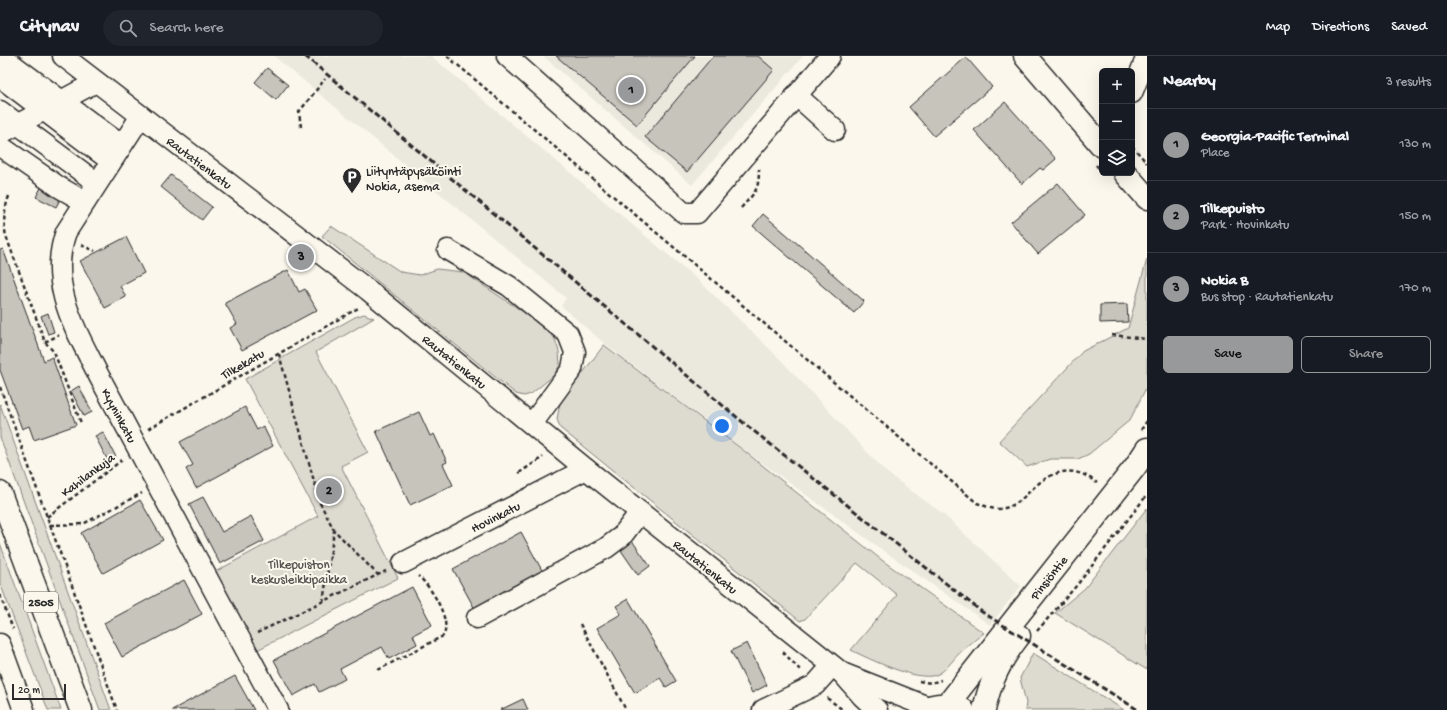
<!DOCTYPE html>
<html lang="en">
<head>
<meta charset="utf-8">
<style>
  body { margin:0; font-family:"Gochi Hand",sans-serif; background:#20242c; color:#f1f3f6 }
  .controls { position:absolute; right:12px; top:12px; display:grid; overflow:hidden; border-radius:6px; box-shadow:0 4px 16px #0002 }
  .controls button { width:36px; height:36px; display:grid; place-items:center; padding:0; border:0; border-bottom:1px solid #363941; background:#171b24; color:#f1f3f6; font:20px sans-serif }
  .scale { position:absolute; left:12px; bottom:10px; width:54px; box-sizing:border-box; padding-left:4px; border:2px solid #2b2b2b; border-top:0; font-size:11px; line-height:14px; white-space:nowrap; color:#2b2b2b; -webkit-text-stroke:3px #fbf7ec; paint-order:stroke }
  .you { position:absolute; left:722px; top:370px; width:14px; height:14px; margin:-10px; border:3px solid #fff; border-radius:50%; background:#1a73e8; box-shadow:0 0 0 6px #1a73e833 }
  .badge { display:grid; place-items:center; width:26px; height:26px; border-radius:50%; background:#98999b; color:#111; font-size:13px; font-weight:700 }
  .pin { position:absolute; translate:-50% -50%; border:2px solid #fff; box-shadow:0 1px 4px #0006 }
  .list { margin:0; padding:0; list-style:none }
  h2 { display:flex; justify-content:space-between; align-items:center; height:52px; margin:0; padding:0 16px; font-size:17px }
  h2 small { font-size:13px; font-weight:400; color:#9ea1a6 }
  .list li { display:grid; grid-template-columns:26px 1fr auto; gap:12px; align-items:center; box-sizing:border-box; height:72px; padding:0 16px; border-top:1px solid #363941 }
  .list b { display:block; font-size:15px; white-space:nowrap }
  .list p { margin:0; font-size:13px; white-space:nowrap; color:#9ea1a6 }
  .list em { font-size:13px; font-style:normal; color:#9ea1a6 }
  .actions { display:flex; gap:8px; padding:12px 16px }
  .actions a { flex:1; padding:9px 0; border:1px solid #98999b; border-radius:6px; text-align:center; font-size:14px; color:#98999b }
  .actions .main { background:#98999b; color:#111 }
  .icon { flex:none; width:22px; height:22px; fill:none; stroke:currentColor; stroke-width:2; stroke-linecap:round; stroke-linejoin:round }
  .map { position:relative; flex:none; width:1147px; height:654px; overflow:hidden }
  header { display:flex; align-items:center; gap:24px; box-sizing:border-box; height:56px; padding:0 20px; background:#171b24; border-bottom:1px solid #363941 }
  header strong { font-size:19px }
  nav { display:flex; gap:22px; margin-inline-start:auto; font-size:14px }
  .search { width:280px; height:36px; background:#20242c; display:flex; align-items:center; gap:10px; box-sizing:border-box; padding:0 14px; border-radius:22px; color:#9ea1a6; font-size:15px }
  main { display:flex }
  aside { flex:1; background:#171b24 }
  .map>svg:first-child { display:block }
</style>
</head>
<body>
<header>
<strong>Citynav</strong>
<div class="search"><svg class="icon" aria-label="search" viewBox="0 0 24 24"><circle cx="10" cy="10" r="6"/><path d="M15 15l6 6"/></svg>Search here</div>
<nav><a>Map</a><a>Directions</a><a>Saved</a></nav>
</header>
<main>
<div class="map">
<svg width="1147" height="654" viewBox="0 0 1147 654">
  <rect width="100%" height="100%" fill="#fbf7ec"/>
  <filter id="ink" filterUnits="userSpaceOnUse"><feTurbulence type="fractalNoise" baseFrequency=".025" numOctaves="2"/><feDisplacementMap in="SourceGraphic" scale="8" xChannelSelector="R" yChannelSelector="G"/><feConvolveMatrix kernelMatrix="1 2 1 2 8 2 1 2 1" color-interpolation-filters="sRGB"/></filter>
  <g filter="url(#ink)">
    <g fill="#ebe8de">
      <polygon points="274,0 431,0 697,223 779,302 886,416 943,458 1021,530 990,569 874,488 743,393 605,288 561,250 566,242"/>
      <polygon points="543,0 803,0 692,129"/>
    </g>
    <g fill="#dddad0" stroke="#84827e">
      <polygon points="331,170 401,216 420,219 437,213 463,216 552,275 559,295 560,309 553,320 531,338 524,340 516,338 322,180"/>
      <polygon points="1147,203 1147,330 1130,364 1089,398 1078,403 1050,403 1027,411 999,385 1083,295 1128,272"/>
      <polygon points="364,258 374,262 316,296 368,396 341,410 398,522 257,594 215,516 318,460 245,323 355,261"/>
      <path d="M 604,289 L 743,394 L 883,505 L 984,577 C 977,582 970,588 963,594 C 954,601 947,615 936,619 C 917,626 869,603 851,594 L 897,539 L 857,507 L 805,563 L 800,565 L 560,372 L 557,363 L 560,347 Z"/>
      <polygon points="0,348 111,654 100,654 0,381"/>
      <polygon points="1147,452 1147,614 1055,557 1085,532"/>
      <polygon points="0,487 61,654 48,654 0,527"/>
      <polygon points="1033,597 1124,654 1025,654 1026,647 1020,622"/>
    </g>
    <g fill="#c7c4bc" stroke="#2b2b2b">
      <polygon points="556,0 695,0 637,69"/>
      <polygon points="713,0 758,0 774,14 687,116 645,81"/>
      <polygon points="966,1 992,31 934,80 909,51"/>
      <polygon points="267,12 288,29 276,44 255,26"/>
      <polygon points="1005,46 1056,103 1043,114 1040,112 1022,128 974,74"/>
      <polygon points="171,119 212,151 202,164 161,131"/>
      <polygon points="1058,127 1085,159 1038,198 1011,166"/>
      <polygon points="43,128 63,138 56,151 36,141"/>
      <polygon points="763,158 864,245 854,257 753,170"/>
      <polygon points="126,181 144,217 120,230 126,241 105,252 80,205"/>
      <polygon points="3,193 44,305 52,301 76,369 34,384 29,370 22,373 0,314 0,194"/>
      <polygon points="288,214 299,236 305,233 317,254 242,294 230,272 237,268 225,247"/>
      <polygon points="1127,248 1128,266 1100,267 1100,249"/>
      <polygon points="48,257 54,276 48,278 41,260"/>
      <polygon points="79,330 92,356 84,360 71,335"/>
      <polygon points="245,351 257,374 263,370 273,390 196,432 186,413 193,409 180,386"/>
      <polygon points="419,356 430,380 434,378 447,406 443,408 453,429 410,449 376,375"/>
      <polygon points="103,376 116,401 108,405 95,380"/>
      <polygon points="203,441 222,476 251,460 264,485 220,508 189,448"/>
      <polygon points="140,444 163,484 103,517 81,477"/>
      <polygon points="521,476 544,518 476,555 453,513"/>
      <polygon points="630,482 650,510 638,519 618,490"/>
      <polygon points="184,524 202,558 122,601 104,567"/>
      <polygon points="412,531 432,569 413,579 417,588 389,603 382,591 340,613 345,623 319,636 315,628 293,640 274,604"/>
      <polygon points="628,543 676,625 666,631 660,622 635,637 597,572 621,558 616,550"/>
      <polygon points="747,587 767,629 752,637 731,595"/>
      <polygon points="235,620 254,654 172,654"/>
      <polygon points="523,643 528,654 500,654"/>
    </g>
    <g fill="none" stroke-linecap="round" stroke-linejoin="round">
      <defs>
        <g id="minor">
          <polyline points="1,0 121,89"/>
          <polyline points="63,0 368,234 586,413 842,617 862,640 877,654"/>
          <polyline points="507,0 684,157 697,157 830,0"/>
          <polyline points="0,21 111,105"/>
          <polyline points="1132,37 1147,0"/>
          <polyline points="796,39 835,74"/>
          <polyline points="0,55 97,127"/>
          <path d="M 141,60 L 66,176 C 47,228 76,274 99,320 L 278,654"/>
          <polyline points="0,78 96,26"/>
          <polyline points="0,90 59,131 85,146"/>
          <polyline points="448,194 509,230 568,278 575,296 572,313 532,368"/>
          <polyline points="403,507 586,413"/>
          <polyline points="477,562 606,492 622,480 640,456"/>
          <polyline points="0,588 24,654"/>
          <polyline points="842,617 928,651"/>
          <polyline points="763,654 815,629 832,610"/>
        </g>
        <g id="major">
          <polyline points="1025,0 1102,90"/>
          <polyline points="1125,117 1147,142"/>
          <polyline points="0,437 81,654"/>
          <polyline points="947,649 1135,411 1147,393"/>
          <path d="M 923,654 C 935,647 951,647 963,654"/>
          <path d="M 984,654 C 990,625 1001,603 1019,580"/>
        </g>
      </defs>
      <use href="#minor" stroke="#2b2b2b" stroke-width="23"/>
      <use href="#major" stroke="#2b2b2b" stroke-width="25"/>
      <g stroke="#2b2b2b" stroke-width="2.5" stroke-dasharray="4 3" stroke-linecap="butt">
        <path d="M 447,0 L 977,447 C 983,449 991,453 997,453 C 1018,452 1024,439 1038,428 C 1058,412 1077,411 1097,427"/>
        <polyline points="301,71 299,56 325,23"/>
        <polyline points="1132,90 1147,107"/>
        <polyline points="1096,109 1102,116"/>
        <path d="M 9,140 C 4,155 3,165 6,180 L 45,286 L 54,296 L 81,367"/>
        <path d="M 741,152 C 755,136 759,135 759,113"/>
        <polyline points="81,189 95,195"/>
        <polyline points="1112,279 1147,283"/>
        <polyline points="45,286 59,279"/>
        <polyline points="279,298 320,447 334,474 378,519"/>
        <polyline points="0,331 117,654"/>
        <polyline points="148,373 360,251"/>
        <polyline points="1141,374 1147,365"/>
        <polyline points="519,417 543,401"/>
        <polyline points="47,461 122,404"/>
        <polyline points="50,469 83,468 142,437"/>
        <polyline points="0,539 13,573"/>
        <polyline points="323,546 334,475"/>
        <polyline points="580,568 626,654"/>
        <polyline points="1037,575 1077,529 1147,439"/>
        <polyline points="257,577 386,515"/>
        <polyline points="783,596 801,615"/>
        <path d="M 378,614 L 443,580 C 453,565 430,529 418,520"/>
        <polyline points="919,625 931,627 941,624"/>
        <polyline points="827,642 843,654"/>
      </g>
      <use href="#minor" stroke="#fbf7ec" stroke-width="20"/>
      <use href="#major" stroke="#fbf7ec" stroke-width="22"/>
      <polyline stroke="#2b2b2b" stroke-width="3" stroke-dasharray="6 3" stroke-linecap="butt" points="305,0 745,368 982,556 1138,654"/>
    </g>
  </g>
  <defs>
    <symbol id="parking-pin" viewBox="-11 -11 22 30"><path d="M0 17L-7.5 6A9.5 9.5 0 1 1 7.5 6Z" fill="#2b2b2b" stroke="#fbf7ec"/><path d="M-3.5-5.5H1a3.5 3.5 0 0 1 0 7H-1V5.5H-3.5ZM-1-3.4V-.6H.8a1.4 1.4 0 0 0 0-2.8Z" fill="#fff"/></symbol>
  </defs>
  <g fill-rule="evenodd">
    <use href="#parking-pin" x="341" y="110" width="22" height="30"/>
  </g>
  <g text-anchor="middle" stroke-width="4" stroke-linejoin="round" paint-order="stroke">
    <rect fill="#fbf7ec" stroke="#696865" stroke-width="1" x="24" y="536" width="34" height="20" rx="3"/>
    <g font-size="12" font-weight="bold" fill="#2b2b2b">
      <text x="41" y="550">2505</text>
    </g>
    <g font-size="13" fill="#2b2b2b" stroke="#fbf7ec">
      <text transform="translate(200 106) rotate(37)" y="5">Rautatienkatu</text>
      <text transform="translate(455 305) rotate(39)" y="5">Rautatienkatu</text>
      <text transform="translate(242 307) rotate(-30)" y="5">Tilkekatu</text>
      <text transform="translate(120 359) rotate(62)" y="5">Kyyninkatu</text>
      <text transform="translate(87 418) rotate(-37)" y="5">Kahilankuja</text>
      <text transform="translate(495 460) rotate(-27)" y="5">Hovinkatu</text>
      <text transform="translate(706 510) rotate(39)" y="5">Rautatienkatu</text>
      <text transform="translate(1048 521) rotate(-52)" y="5">Pinsiöntie</text>
    </g>
    <g font-size="13" fill="#2b2b2b" stroke="#fbf7ec" text-anchor="start">
      <text x="366" y="119">Liityntäpysäköinti<tspan x="366" dy="15">Nokia, asema</tspan></text>
    </g>
    <g font-size="13" fill="#585754" stroke="#fbf7ec">
      <text x="299" y="512">Tilkepuiston<tspan x="299" dy="15">keskusleikkipaikka</tspan></text>
    </g>
  </g>
</svg>
<div class="controls">
<button>+</button>
<button>−</button>
<button><svg class="icon" aria-label="layers" viewBox="0 0 24 24"><path d="M12 4l9 5-9 5-9-5zM3 14l9 5 9-5"/></svg></button>
</div>
<div class="scale">20 m</div>
<div class="you"></div>
<div class="pin badge" style="left:631px;top:34px">1</div>
<div class="pin badge" style="left:329px;top:435px">2</div>
<div class="pin badge" style="left:301px;top:201px">3</div>
</div>
<aside>
<h2>Nearby<small>3 results</small></h2>
<ul class="list">
<li><span class="badge">1</span><div><b>Georgia-Pacific Terminal</b><p>Place</p></div><em>130 m</em></li>
<li><span class="badge">2</span><div><b>Tilkepuisto</b><p>Park · Hovinkatu</p></div><em>150 m</em></li>
<li><span class="badge">3</span><div><b>Nokia B</b><p>Bus stop · Rautatienkatu</p></div><em>170 m</em></li>
</ul>
<div class="actions"><a class="main">Save</a><a>Share</a></div>
</aside>
</main>
</body>
</html>
